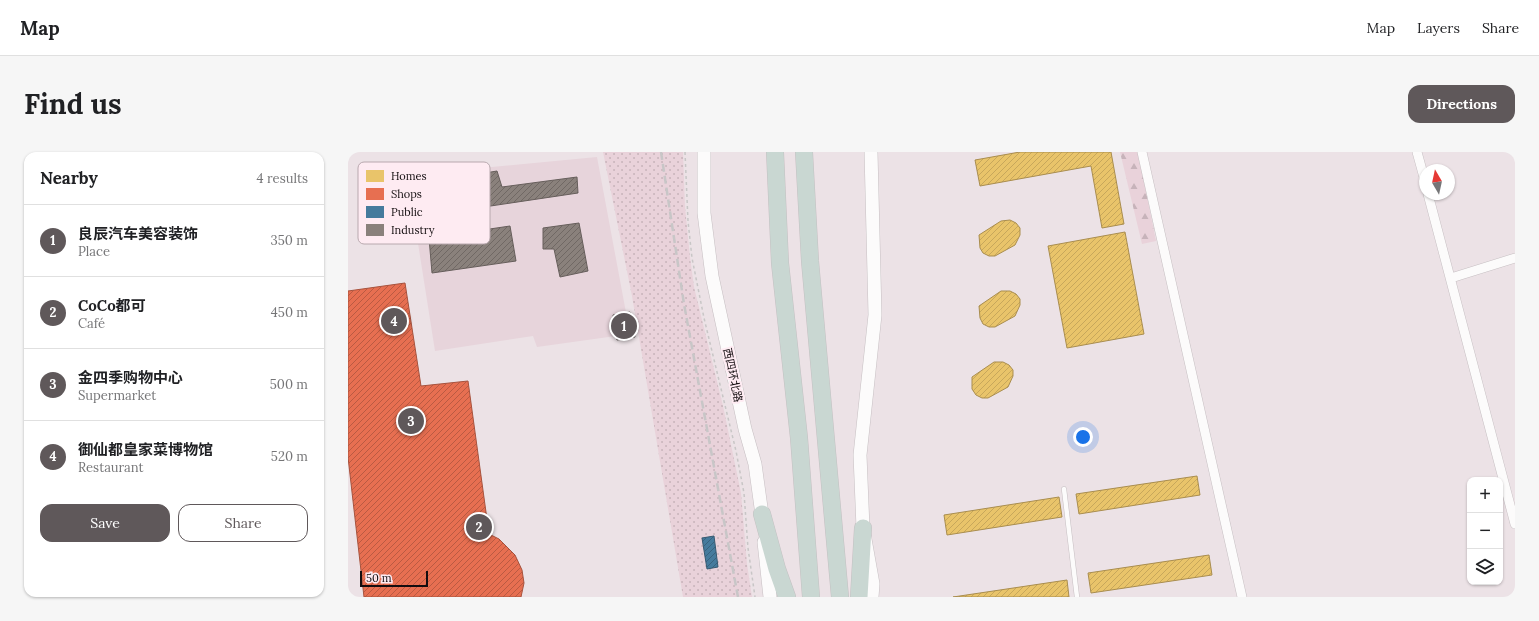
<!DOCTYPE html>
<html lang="en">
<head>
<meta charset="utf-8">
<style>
  body { margin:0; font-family:Lora,"Noto Sans SC",serif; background:#f6f6f6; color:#202124 }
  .controls { position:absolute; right:12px; bottom:12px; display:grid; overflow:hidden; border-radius:8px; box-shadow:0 1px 3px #0004 }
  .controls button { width:36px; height:36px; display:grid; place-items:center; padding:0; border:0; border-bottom:1px solid #e0e0e0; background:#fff; color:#202124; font:20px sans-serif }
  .compass { position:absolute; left:1071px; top:12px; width:36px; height:36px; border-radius:50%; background:#fff; box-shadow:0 1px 3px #0004; rotate:351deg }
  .scale { position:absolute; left:12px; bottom:10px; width:68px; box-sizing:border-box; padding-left:4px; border:2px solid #130d0f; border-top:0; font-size:11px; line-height:14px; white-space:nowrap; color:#130d0f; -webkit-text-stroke:3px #feebf2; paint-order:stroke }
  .you { position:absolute; left:735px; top:285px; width:14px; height:14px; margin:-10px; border:3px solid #fff; border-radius:50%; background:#1a73e8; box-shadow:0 0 0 6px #1a73e833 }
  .badge { display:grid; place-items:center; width:26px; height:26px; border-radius:50%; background:#5f585a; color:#fff; font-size:13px; font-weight:700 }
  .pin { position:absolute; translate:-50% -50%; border:2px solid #fff; box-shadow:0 1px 4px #0006 }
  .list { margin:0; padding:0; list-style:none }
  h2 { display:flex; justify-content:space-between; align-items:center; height:52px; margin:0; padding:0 16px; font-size:17px }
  h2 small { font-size:13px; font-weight:400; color:#757577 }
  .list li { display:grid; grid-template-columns:26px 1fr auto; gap:12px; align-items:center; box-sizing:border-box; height:72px; padding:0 16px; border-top:1px solid #e0e0e0 }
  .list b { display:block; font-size:15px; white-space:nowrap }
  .list p { margin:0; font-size:13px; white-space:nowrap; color:#757577 }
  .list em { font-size:13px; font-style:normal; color:#757577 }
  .actions { display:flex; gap:8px; padding:12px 16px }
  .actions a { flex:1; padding:9px 0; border:1px solid #5f585a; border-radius:12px; text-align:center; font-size:14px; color:#5f585a }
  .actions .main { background:#5f585a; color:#fff }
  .icon { flex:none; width:22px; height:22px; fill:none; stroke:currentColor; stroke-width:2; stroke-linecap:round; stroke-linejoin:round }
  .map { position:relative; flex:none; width:1167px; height:445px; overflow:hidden; border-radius:12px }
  header { display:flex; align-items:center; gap:24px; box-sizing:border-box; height:56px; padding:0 20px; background:#fff; border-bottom:1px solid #e0e0e0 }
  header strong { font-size:19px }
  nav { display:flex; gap:22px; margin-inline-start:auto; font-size:14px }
  .intro { display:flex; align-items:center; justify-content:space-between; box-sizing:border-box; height:96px; padding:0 24px }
  h1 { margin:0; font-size:28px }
  .button { padding:10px 18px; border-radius:12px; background:#5f585a; color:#fff; font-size:14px; font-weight:700 }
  main { display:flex; gap:24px; padding:0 24px }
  aside { flex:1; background:#fff; border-radius:12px; box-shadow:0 1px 3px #0004 }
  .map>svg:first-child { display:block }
</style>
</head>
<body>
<header>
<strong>Map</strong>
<nav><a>Map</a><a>Layers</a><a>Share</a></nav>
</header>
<div class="intro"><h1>Find us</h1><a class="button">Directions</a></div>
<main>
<aside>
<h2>Nearby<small>4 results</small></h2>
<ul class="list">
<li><span class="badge">1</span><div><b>良辰汽车美容装饰</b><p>Place</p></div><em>350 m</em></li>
<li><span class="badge">2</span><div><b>CoCo都可</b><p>Café</p></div><em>450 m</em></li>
<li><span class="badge">3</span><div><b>金四季购物中心</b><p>Supermarket</p></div><em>500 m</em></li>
<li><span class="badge">4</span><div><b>御仙都皇家菜博物馆</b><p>Restaurant</p></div><em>520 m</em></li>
</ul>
<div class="actions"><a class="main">Save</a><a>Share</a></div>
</aside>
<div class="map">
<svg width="1167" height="445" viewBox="0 0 1167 445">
  <defs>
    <pattern id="grass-dots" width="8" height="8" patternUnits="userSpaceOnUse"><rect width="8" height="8" fill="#e9d2da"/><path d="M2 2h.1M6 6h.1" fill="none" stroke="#c7b3ba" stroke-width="1.8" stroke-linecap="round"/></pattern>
    <pattern id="forest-firs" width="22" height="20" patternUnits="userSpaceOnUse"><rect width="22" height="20" fill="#e9d2da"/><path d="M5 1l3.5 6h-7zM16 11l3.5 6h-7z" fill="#c7b3ba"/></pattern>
    <pattern id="homes-hatch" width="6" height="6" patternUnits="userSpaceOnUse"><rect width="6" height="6" fill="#e9c46a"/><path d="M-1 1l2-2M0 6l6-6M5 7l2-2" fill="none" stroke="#c7a75b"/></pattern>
    <pattern id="shops-hatch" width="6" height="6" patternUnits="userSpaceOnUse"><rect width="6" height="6" fill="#e76f51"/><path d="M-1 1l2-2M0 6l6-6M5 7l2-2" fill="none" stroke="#ba5a42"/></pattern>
    <pattern id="public-hatch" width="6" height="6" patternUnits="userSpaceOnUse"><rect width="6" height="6" fill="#457b9d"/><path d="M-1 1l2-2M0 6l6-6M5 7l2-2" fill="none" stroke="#38637e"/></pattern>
    <pattern id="industry-hatch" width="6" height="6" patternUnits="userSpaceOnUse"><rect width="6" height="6" fill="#8a817c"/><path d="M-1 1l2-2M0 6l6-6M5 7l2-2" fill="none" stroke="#706864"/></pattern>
  </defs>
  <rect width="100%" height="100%" fill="#ece2e6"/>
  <polygon fill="#e7d4db" points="249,5 282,182 189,195 185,184 87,199 63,47 72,22"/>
  <polygon fill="url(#grass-dots)" points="255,0 335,0 337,55 342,105 346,135 375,254 393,341 399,412 404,445 335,445 284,144"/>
  <polygon fill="url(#forest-firs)" points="772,0 790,0 808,89 794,92"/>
  <g fill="url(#homes-hatch)" stroke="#a98d4f">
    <polygon points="672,0 763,0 776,72 754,76 743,14 632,34 627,8"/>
    <polygon points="662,68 668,71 672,76 672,83 667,93 647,104 641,104 635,101 632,96 631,83 653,69"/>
    <polygon points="777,80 796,182 719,196 700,94"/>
    <polygon points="653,139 662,139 668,142 672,147 672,153 667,164 647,175 641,175 635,172 632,166 631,154"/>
    <polygon points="646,210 655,210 661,213 665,218 665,224 660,235 640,246 634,246 628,243 624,237 624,225"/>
    <polygon points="849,324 852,343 731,362 728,342"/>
    <polygon points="711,345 714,365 599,383 596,363"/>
    <polygon points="861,403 864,423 743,441 740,421"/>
    <polygon points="719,428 721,445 605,445"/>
  </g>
  <polygon fill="url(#shops-hatch)" stroke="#a7523d" points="57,131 73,234 120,229 141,382 151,387 167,403 174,418 176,431 173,445 16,445 0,305 0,139"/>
  <polygon fill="url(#public-hatch)" stroke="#365a72" points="366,384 370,415 359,417 354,386"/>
  <g fill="url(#industry-hatch)" stroke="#665e5b">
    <polygon points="149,19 154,35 229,25 230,41 82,63 77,31"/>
    <polygon points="231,71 240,119 212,125 206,97 195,97 195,76"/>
    <polygon points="162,74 168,109 84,121 81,86"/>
    <polygon points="282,160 287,185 269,188 265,163"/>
  </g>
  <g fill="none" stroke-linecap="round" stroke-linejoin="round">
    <defs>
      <polyline id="lane" points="716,337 729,445"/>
      <g id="street">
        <polyline points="794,0 894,445"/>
        <polyline points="1069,0 1077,29"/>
        <polyline points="1080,42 1167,372"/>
        <polyline points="1103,126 1167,106"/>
      </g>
      <g id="secondary">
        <polyline points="356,0 356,61 364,124 397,277 407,312 415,370"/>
        <polyline points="523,0 527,163 512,303 515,376 525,432 524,445"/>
        <polyline points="416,390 422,445"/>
      </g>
      <g id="highway">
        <polyline points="427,0 432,111 451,286 463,445"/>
        <polyline points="456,0 462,109 492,445"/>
        <polyline points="414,362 429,417 439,445"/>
        <polyline points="511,445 515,376"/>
      </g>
    </defs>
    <use href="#lane" stroke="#c6bfc2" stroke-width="5.5"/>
    <use href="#street" stroke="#c6bfc2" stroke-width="10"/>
    <use href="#secondary" stroke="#c6bfc2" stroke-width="14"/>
    <use href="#highway" stroke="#c4c0c2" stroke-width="18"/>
    <polyline stroke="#c8c6c6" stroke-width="1.5" stroke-dasharray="3 3" stroke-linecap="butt" points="337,0 340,69 344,106 356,166 388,299 396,341 400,396 407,445"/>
    <use href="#lane" stroke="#fcfbfb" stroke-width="4.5"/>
    <use href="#street" stroke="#fcfbfb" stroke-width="9"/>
    <use href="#secondary" stroke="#fcfbfb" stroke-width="13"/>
    <use href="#highway" stroke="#c9d7d2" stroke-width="17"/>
    <polyline stroke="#c8c6c7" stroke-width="2.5" stroke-dasharray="8 4" stroke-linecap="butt" points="313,0 336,152 390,445"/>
  </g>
  <g text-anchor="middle" stroke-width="4" stroke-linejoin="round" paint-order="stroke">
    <g font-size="11" fill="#130d0f" stroke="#feebf2">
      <text transform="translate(385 223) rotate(78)" y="4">西四环北路</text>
    </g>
  </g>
  <rect x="10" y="10" width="132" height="82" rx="6" fill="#feebf2" stroke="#b8a8ae" stroke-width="1"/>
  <rect x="18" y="18" width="18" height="12" fill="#e9c46a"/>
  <rect x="18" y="36" width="18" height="12" fill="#e76f51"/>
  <rect x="18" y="54" width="18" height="12" fill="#457b9d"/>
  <rect x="18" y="72" width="18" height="12" fill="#8a817c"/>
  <g font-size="11" fill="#130d0f">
    <text x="43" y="28">Homes</text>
    <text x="43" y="46">Shops</text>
    <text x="43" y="64">Public</text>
    <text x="43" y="82">Industry</text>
  </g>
</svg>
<div class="controls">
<button>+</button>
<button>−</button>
<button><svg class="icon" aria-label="layers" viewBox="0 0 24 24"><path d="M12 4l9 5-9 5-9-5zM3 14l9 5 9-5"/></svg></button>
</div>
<svg class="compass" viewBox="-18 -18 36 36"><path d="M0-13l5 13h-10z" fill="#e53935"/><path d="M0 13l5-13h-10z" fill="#757577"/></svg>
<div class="scale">50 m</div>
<div class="you"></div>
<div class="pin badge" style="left:276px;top:174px">1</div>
<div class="pin badge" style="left:131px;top:375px">2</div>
<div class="pin badge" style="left:63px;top:269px">3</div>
<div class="pin badge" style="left:46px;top:169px">4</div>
</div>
</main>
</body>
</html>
